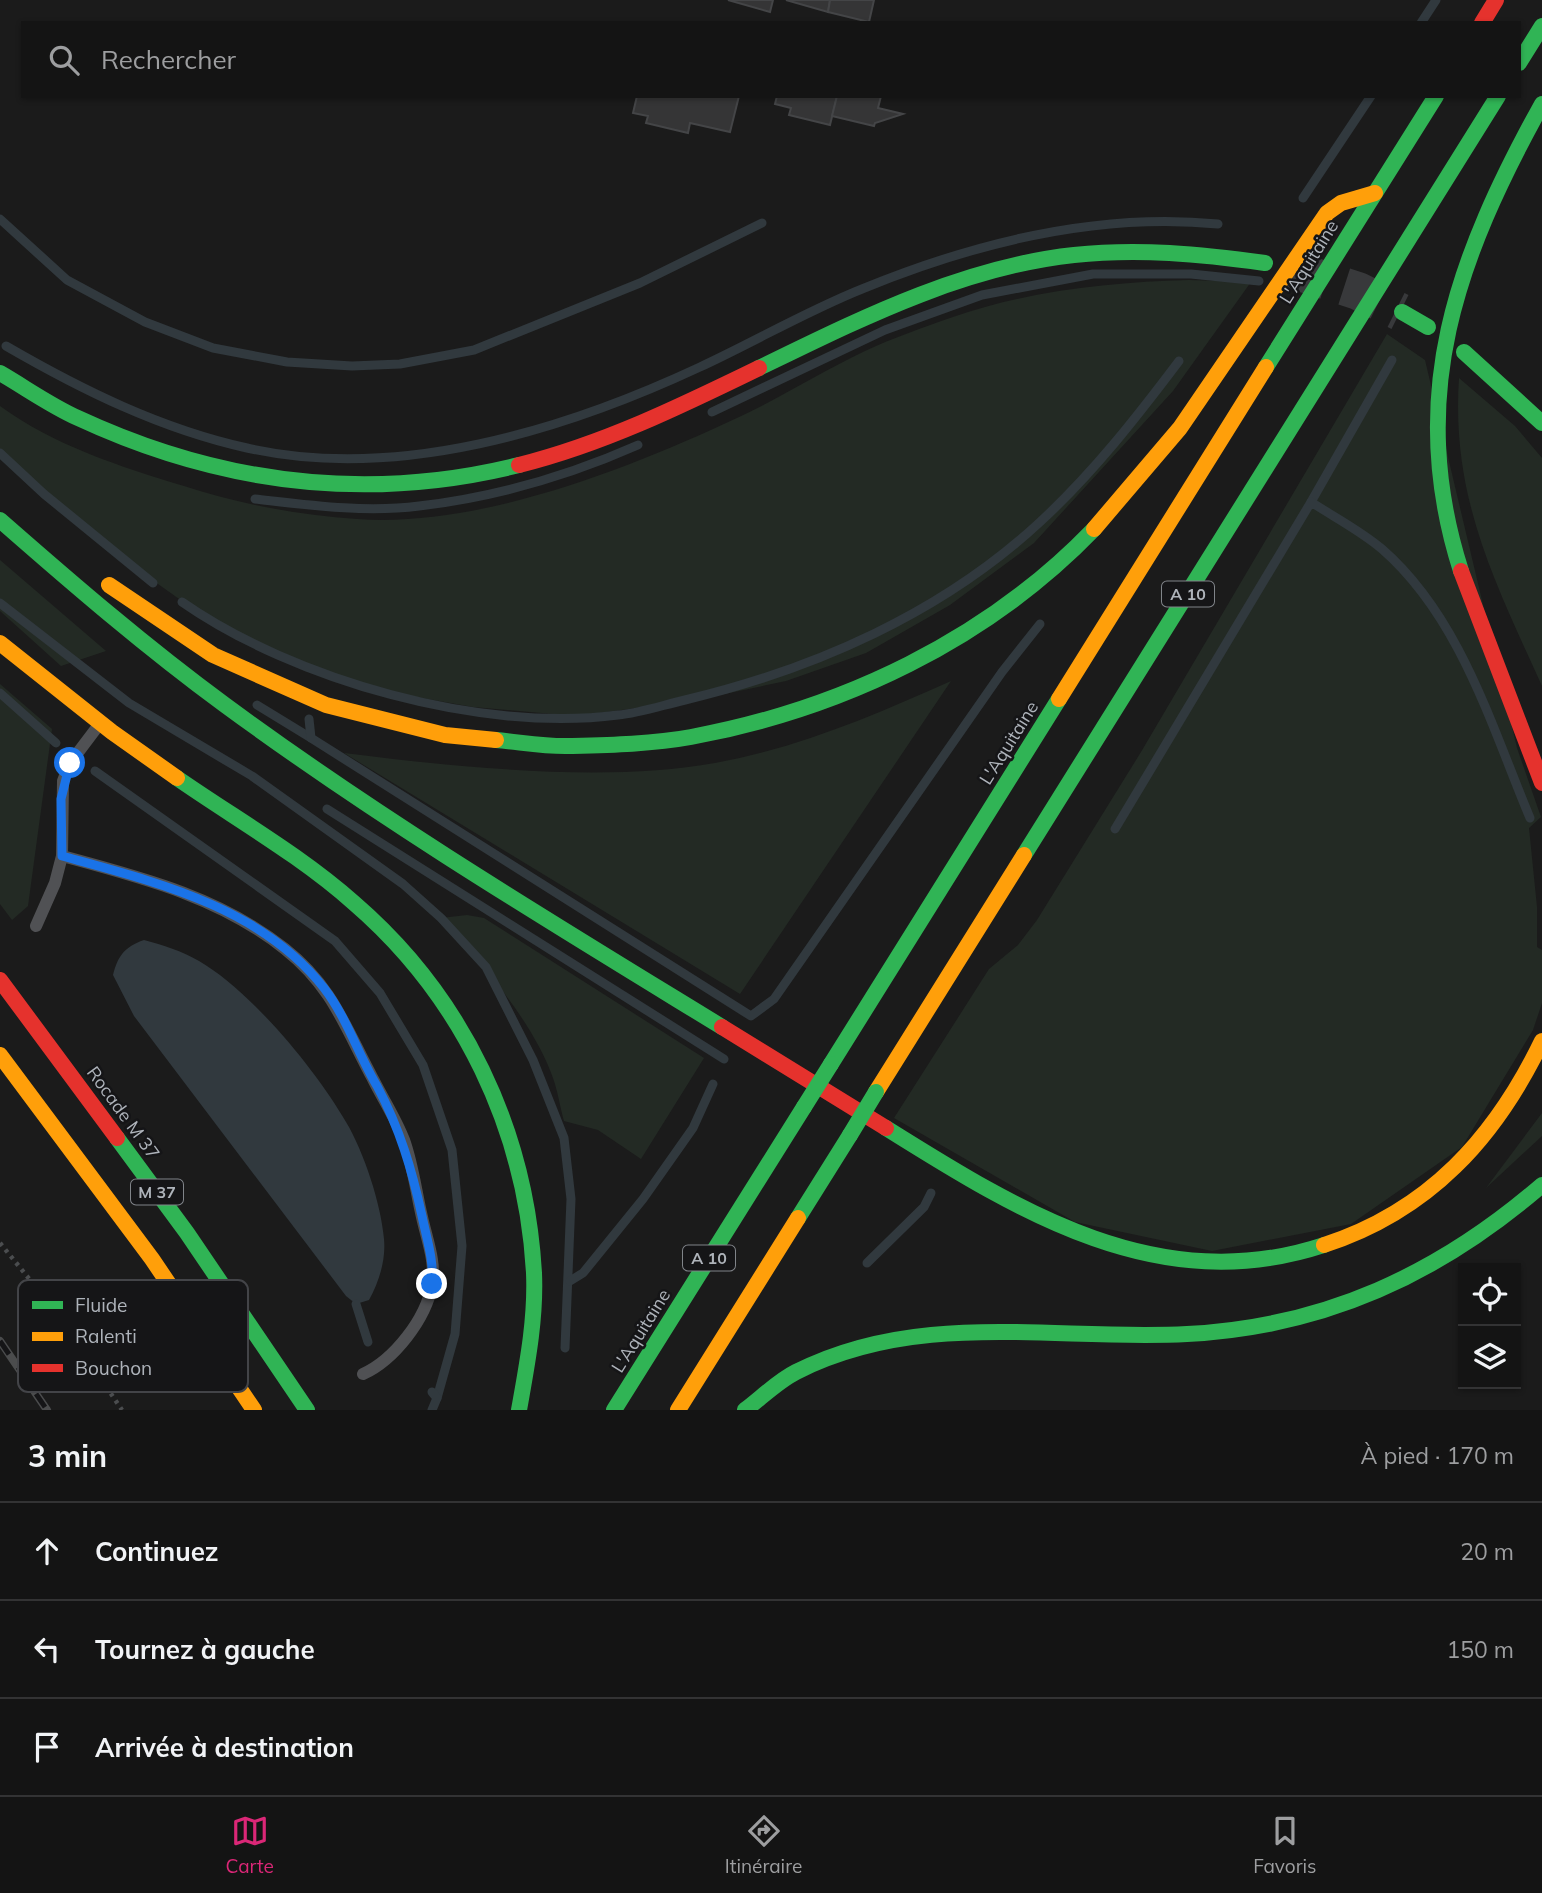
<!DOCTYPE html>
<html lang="fr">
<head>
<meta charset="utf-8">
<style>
  body { margin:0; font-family:Mulish,sans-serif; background:#212122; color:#f1f3f6 }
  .controls { position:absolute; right:21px; bottom:21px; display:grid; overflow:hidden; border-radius:0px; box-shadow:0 2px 5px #0004 }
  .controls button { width:63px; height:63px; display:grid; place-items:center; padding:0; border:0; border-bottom:2px solid #333334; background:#141414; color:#f1f3f6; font:35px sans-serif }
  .stop { position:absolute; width:21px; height:21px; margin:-16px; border:5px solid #1a73e8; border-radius:50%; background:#fff }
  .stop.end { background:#1a73e8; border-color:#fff; box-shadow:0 2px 7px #0008 }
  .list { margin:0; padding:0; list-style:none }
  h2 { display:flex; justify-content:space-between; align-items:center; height:91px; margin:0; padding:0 28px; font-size:30px }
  h2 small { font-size:23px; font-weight:400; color:#9d9ea0 }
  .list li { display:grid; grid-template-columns:46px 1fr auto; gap:21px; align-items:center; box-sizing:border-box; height:98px; padding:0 28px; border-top:2px solid #333334 }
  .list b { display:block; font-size:26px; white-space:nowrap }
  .list em { font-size:23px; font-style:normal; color:#9d9ea0 }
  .icon { flex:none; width:38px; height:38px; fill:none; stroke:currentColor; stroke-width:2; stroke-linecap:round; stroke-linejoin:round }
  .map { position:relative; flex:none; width:1542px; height:1410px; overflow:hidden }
  .search { position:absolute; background:#141414; box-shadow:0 2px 5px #0004; left:21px; right:21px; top:21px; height:77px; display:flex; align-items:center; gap:18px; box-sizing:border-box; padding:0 24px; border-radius:0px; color:#9d9ea0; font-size:26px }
  .sheet { height:385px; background:#141414 }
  nav { display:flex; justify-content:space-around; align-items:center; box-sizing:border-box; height:98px; border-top:2px solid #333334; background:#141414; font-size:19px; color:#9d9ea0 }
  nav a { display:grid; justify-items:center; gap:4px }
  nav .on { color:#db2777 }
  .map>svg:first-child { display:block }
</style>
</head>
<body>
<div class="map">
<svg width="1542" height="1410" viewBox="0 0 1542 1410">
  <rect width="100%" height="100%" fill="#1b1b1b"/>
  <g fill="#232a24">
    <path d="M 1189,280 L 1251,282 L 1173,391 L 1034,543 L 950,605 L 866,653 L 786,681 L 691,701 L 575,716 L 473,707 L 388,692 L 315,669 L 220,628 L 120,557 L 0,453 L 0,406 C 53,445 121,467 184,486 C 239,504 298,515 357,519 C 478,528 628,469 737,418 C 780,398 821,372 865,351 C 893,338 924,327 953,317 C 1028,291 1110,282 1189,280 Z"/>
    <polygon points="1387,334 1425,360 1517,748 1541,817 1529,828 1537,907 1537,947 1542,950 1542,1003 1533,1030 1462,1147 1351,1224 1212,1251 1075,1222 894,1118 989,969 1018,945 1037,920 1141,752"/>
    <path d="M 1459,378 L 1515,426 L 1542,458 L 1542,686 C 1494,580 1451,497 1459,378 Z"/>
    <polygon points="0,560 106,651 61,666 0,611"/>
    <path d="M 951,681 L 740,994 L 344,753 C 456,767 605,783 715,763 C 798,748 875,715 951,681 Z"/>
    <polygon points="0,684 52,729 28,906 12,920 0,904"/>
    <path d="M 467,915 L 484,918 L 704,1058 L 641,1159 L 598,1130 L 564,1121 C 560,1107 558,1092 553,1078 C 534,1023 480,961 441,918 Z"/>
    <polygon points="1542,1113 1542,1136 1486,1188"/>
  </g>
  <path fill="#31393e" d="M 144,940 C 163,945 182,951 199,961 C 251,991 316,1070 346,1122 C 364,1152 381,1204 384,1239 C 386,1260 379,1282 369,1300 L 356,1304 L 346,1296 L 134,1016 L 113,975 C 118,956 124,947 144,940 Z"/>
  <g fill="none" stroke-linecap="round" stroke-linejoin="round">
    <g stroke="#31393e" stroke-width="9">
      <polyline points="1421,23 1436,0"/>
      <polyline points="1303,198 1371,96"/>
      <polyline points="0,219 67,280 145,322 213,348 287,362 352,366 400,364 474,350 640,283 762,223"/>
      <path d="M 6,346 C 82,390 161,429 247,448 C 397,482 565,430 700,367 C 754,342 807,311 862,289 C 974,243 1096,212 1218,224"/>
      <polyline points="712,412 885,330 982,295 1093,274 1191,274 1259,281"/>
      <polyline points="0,453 44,494 153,583"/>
      <path d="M 255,499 C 308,505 365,513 419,506 C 496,497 568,476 638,445"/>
      <polyline points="1311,502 1392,360"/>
      <path d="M 182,602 C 294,680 481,733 618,715 C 640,713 663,705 685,700 C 815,669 942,613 1040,522 C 1093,473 1136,418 1179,361"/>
      <polyline points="0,603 129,703 252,776 403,884 441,918 486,967 533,1060 564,1138 571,1199 565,1348"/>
      <polyline points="0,693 56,743"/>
      <polyline points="257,705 311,738"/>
      <polyline points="309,719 311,738 751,1016 774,999 1002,672 1040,624"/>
      <polyline points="95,771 335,941 380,993 423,1065 452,1150 462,1246 455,1334 437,1398"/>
      <polyline points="327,809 724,1059"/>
      <path d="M 1115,829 L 1311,502 C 1334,517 1361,531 1382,549 C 1460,617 1491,725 1530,818"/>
      <polyline points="867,1263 924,1207 931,1193"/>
      <polyline points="570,1281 583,1273 643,1199 693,1128 713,1084"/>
      <polyline points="356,1304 368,1342"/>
      <polyline points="432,1410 437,1398 432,1392"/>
    </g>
  </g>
  <g fill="#353536" stroke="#444547" stroke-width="2">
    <polygon points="728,0 773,0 770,12"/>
    <polygon points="786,0 830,0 828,12"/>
    <polygon points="830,0 874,0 869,22 828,12"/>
    <polygon points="637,96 696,97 739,96 730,132 690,123 688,133 646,123 648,116 633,113"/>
    <polygon points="777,96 837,96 830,125 789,115 791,108 775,104"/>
    <polygon points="837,96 881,96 878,108 903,114 875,123 874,126 832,116"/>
  </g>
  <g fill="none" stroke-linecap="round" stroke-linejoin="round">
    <polyline stroke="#38393b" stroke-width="38" stroke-dasharray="38 19" stroke-linecap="butt" points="1290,269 1358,291 1400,312"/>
    <polyline stroke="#4b4d4f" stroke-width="4.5" stroke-dasharray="3.5 5" stroke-linecap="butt" points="0,1243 52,1307 122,1410"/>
    <g stroke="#505154" stroke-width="12">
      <path d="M 62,856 C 140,877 220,897 285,949 C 333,987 345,1027 373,1079 C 383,1099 396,1119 404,1140 C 413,1165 416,1192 422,1217 C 427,1240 436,1262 432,1285 C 426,1319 394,1360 363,1374"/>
      <polyline points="36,926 55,883 62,856 63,781 70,763 98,726"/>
    </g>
    <g stroke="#30b455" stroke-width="16">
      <polyline points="1519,63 1542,26"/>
      <polyline points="1402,312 1428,327"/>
      <polyline points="1464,352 1542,423"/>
      <polyline points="1266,367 1436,96"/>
      <path d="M 759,368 C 858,320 962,267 1074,255 C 1138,248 1201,254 1265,263"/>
      <path d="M 0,373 C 26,388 51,406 78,418 C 220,484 366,503 519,465"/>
      <path d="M 0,520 C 73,584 146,647 225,705 C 384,822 554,924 722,1027"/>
      <path d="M 1461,571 C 1405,396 1457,258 1542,104"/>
      <path d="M 496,740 C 520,742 546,747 570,746 C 609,745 653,744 691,737 C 842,709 987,640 1094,529"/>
      <path d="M 177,778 C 236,819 300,855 354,903 C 463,997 526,1130 534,1273 C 536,1319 527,1365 519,1410"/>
      <polyline points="1024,855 1498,96"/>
      <polyline points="831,1064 1059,699"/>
      <path d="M 886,1128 C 1020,1212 1160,1299 1324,1245"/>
      <polyline points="117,1138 187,1233 307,1410"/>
      <polyline points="798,1218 850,1135"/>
      <polyline points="614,1410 804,1107"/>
      <path d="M 745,1410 C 761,1398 778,1381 796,1372 C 920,1309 1055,1341 1187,1334 C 1325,1327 1439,1274 1542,1185"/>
    </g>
    <g stroke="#ff9f0a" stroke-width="16">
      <polyline points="1094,529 1180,428 1327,213 1341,203 1375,193"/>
      <polyline points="109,585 213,655 326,705 445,735 496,740"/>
      <polyline points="0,643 112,732 177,778"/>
      <polyline points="1059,699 1266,367"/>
      <polyline points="0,1055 152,1259 254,1410"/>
      <polyline points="876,1092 1024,855"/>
      <path d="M 1324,1245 C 1429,1211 1495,1138 1542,1041"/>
      <polyline points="678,1410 798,1218"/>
    </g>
    <g stroke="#e5322d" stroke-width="16">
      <polyline points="1482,23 1496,0"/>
      <path d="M 519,465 C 603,444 681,406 759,368"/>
      <polyline points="1461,571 1542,783"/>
      <polyline points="0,980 117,1138"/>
      <polyline points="722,1027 886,1128"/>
    </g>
    <defs>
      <polyline id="rail" points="0,1341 47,1410"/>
    </defs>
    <use href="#rail" stroke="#4b4c4d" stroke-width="8"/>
    <use href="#rail" stroke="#151517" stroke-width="5" stroke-dasharray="16" stroke-linecap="butt"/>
    <g stroke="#30b455" stroke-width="16">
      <polyline points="804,1107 831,1064"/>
      <polyline points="850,1135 876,1092"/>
    </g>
  </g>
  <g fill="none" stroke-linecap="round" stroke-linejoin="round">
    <path stroke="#1a73e8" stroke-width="9" d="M 70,763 L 61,799 L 62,856 C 156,882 261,907 324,988 C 347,1018 358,1054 377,1086 C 400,1129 412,1170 422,1216 C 427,1240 434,1260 432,1284"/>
  </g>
  <g text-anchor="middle" stroke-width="5" stroke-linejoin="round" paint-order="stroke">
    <g fill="#151517" stroke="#808489" stroke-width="2">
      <rect x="1162" y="581.5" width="52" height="25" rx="5"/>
      <rect x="131" y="1179.5" width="52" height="25" rx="5"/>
      <rect x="683" y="1245.5" width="52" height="25" rx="5"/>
    </g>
    <g font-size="16" font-weight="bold" fill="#aeb3ba">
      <text x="1188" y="600">A 10</text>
      <text x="157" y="1198">M 37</text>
      <text x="709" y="1264">A 10</text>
    </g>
    <g font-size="18" fill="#aeb3ba" stroke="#151517">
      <text transform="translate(1309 262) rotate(-58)" y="6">L'Aquitaine</text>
      <text transform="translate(1009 743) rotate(-58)" y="6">L'Aquitaine</text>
      <text transform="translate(123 1113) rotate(54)" y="6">Rocade M 37</text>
      <text transform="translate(641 1331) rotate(-58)" y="6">L'Aquitaine</text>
    </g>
  </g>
  <rect x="18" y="1280" width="230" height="112" rx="10" fill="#151517" stroke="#434448" stroke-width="2"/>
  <rect x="32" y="1301" width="31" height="8" fill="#30b455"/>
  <rect x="32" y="1332" width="31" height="9" fill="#ff9f0a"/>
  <rect x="32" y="1364" width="31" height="8" fill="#e5322d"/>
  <g font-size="19" fill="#aeb3ba">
    <text x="75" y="1312">Fluide</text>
    <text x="75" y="1343">Ralenti</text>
    <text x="75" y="1375">Bouchon</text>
  </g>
</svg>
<div class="controls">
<button><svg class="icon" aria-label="locate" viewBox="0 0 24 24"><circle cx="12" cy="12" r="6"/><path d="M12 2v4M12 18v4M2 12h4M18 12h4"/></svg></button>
<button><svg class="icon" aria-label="layers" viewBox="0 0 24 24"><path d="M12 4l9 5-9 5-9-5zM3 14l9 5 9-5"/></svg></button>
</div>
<div class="stop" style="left:70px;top:763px"></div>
<div class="stop end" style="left:432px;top:1284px"></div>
<div class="search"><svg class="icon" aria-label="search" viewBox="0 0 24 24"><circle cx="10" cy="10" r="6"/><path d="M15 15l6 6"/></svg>Rechercher</div>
</div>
<section class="sheet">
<h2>3 min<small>À pied · 170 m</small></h2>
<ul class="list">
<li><svg class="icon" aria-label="ahead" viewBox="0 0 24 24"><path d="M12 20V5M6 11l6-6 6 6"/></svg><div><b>Continuez</b></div><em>20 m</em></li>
<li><svg class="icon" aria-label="left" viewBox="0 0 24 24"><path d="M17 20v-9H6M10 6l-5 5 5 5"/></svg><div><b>Tournez à gauche</b></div><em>150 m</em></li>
<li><svg class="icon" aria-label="arrive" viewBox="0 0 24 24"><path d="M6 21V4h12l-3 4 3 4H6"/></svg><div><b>Arrivée à destination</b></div></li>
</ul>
</section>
<nav>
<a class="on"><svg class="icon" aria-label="map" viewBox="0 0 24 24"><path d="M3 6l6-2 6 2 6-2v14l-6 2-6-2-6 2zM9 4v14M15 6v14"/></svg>Carte</a>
<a><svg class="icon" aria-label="directions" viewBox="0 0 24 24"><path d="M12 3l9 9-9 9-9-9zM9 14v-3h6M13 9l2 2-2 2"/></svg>Itinéraire</a>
<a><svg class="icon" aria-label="saved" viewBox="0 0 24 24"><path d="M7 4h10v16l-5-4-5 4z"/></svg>Favoris</a>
</nav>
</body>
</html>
